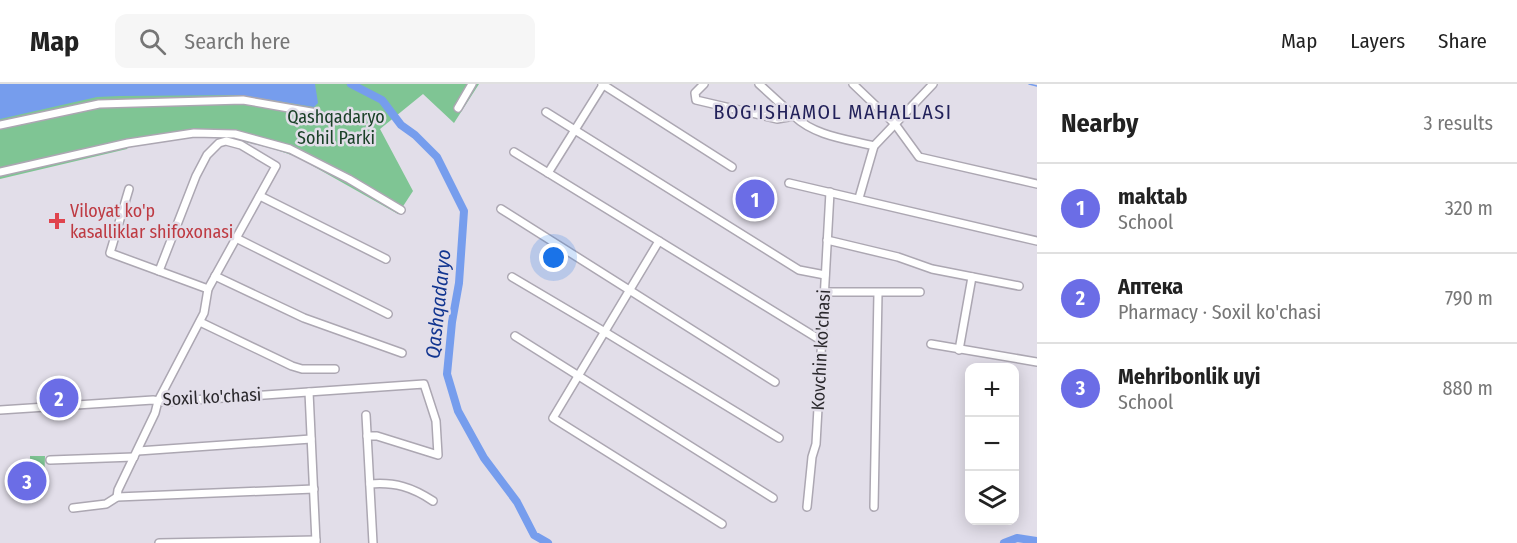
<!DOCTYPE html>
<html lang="en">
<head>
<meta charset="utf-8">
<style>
  body { margin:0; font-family:"Fira Sans Condensed",sans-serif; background:#f6f6f6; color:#222 }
  .controls { position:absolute; right:18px; bottom:18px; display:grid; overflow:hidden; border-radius:12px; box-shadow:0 3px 15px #0003 }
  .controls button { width:54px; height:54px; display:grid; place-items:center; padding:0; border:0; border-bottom:2px solid #e0e0e0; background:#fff; color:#222; font:30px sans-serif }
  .you { position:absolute; left:554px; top:174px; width:21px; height:21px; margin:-15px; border:4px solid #fff; border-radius:50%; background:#1a73e8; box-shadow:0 0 0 9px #1a73e833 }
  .badge { display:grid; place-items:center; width:39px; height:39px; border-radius:50%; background:#6b6de6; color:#fff; font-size:20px; font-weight:700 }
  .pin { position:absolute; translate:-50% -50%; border:3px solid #fff; box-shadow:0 2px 6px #0006 }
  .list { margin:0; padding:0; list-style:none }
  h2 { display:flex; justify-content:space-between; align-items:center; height:78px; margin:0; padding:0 24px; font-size:26px }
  h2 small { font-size:20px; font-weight:400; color:#767676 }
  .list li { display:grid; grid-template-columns:39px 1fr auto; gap:18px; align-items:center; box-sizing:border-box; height:90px; padding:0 24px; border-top:2px solid #e0e0e0 }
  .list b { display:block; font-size:22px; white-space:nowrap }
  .list p { margin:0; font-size:20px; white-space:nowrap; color:#767676 }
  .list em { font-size:20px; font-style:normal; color:#767676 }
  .icon { flex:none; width:33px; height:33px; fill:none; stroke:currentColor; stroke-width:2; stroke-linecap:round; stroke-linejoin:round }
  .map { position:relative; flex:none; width:1037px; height:459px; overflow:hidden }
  header { display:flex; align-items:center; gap:36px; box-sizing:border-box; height:84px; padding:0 30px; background:#fff; border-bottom:2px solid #e0e0e0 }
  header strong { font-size:28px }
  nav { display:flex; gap:33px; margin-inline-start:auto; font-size:21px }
  .search { width:420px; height:54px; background:#f6f6f6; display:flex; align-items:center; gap:15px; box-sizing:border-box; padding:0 21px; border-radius:12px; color:#767676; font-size:22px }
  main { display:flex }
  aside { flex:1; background:#fff }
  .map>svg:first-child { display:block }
</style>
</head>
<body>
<header>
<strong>Map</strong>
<div class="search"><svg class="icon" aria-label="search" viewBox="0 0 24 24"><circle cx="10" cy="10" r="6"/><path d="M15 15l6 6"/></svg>Search here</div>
<nav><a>Map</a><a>Layers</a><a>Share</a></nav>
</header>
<main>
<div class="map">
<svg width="1037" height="459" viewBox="0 0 1037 459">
  <rect width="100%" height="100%" fill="#e2dee9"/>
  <g fill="#7fc594">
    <path d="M 0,0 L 479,0 L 454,39 L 423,10 L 380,45 L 413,107 L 398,130 L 297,73 C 265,61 231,53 197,53 C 175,53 150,59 128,63 L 127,65 L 0,95 Z"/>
    <polygon points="30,372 45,372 44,399 30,398"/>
  </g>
  <polygon fill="#769ded" points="0,0 315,0 318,19 314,23 240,11 120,12 97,13 0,35"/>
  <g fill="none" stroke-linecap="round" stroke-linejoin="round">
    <polyline stroke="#769ded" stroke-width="1.5" points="1029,0 1037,2"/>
    <g stroke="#769ded" stroke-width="8">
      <polyline points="351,0 382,16 401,41 415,51 437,73 464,127 459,199 452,238 447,290 458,327 484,374 517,418 534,451 548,459"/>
      <polyline points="1004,459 1017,454 1037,457"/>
    </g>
    <defs>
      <g id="minor">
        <polyline points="602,0 732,83"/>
        <path d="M 704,0 L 695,9 L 696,16 L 777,35 L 794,32 C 815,52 846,55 874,62"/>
        <polyline points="759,0 794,32"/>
        <polyline points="853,0 895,40 919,73 1037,100"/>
        <polyline points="458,24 472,0"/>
        <polyline points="546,28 799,186 825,191"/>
        <polyline points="0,41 99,20 243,16 317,29"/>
        <polyline points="514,68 822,257"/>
        <polyline points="0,88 128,59 194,49 235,50 290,65 349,95 401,126"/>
        <polyline points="548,89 603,1"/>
        <polyline points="789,99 1037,157"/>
        <polyline points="129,105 110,169 208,205"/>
        <polyline points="260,112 386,175"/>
        <polyline points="859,114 874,62 933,0"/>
        <polyline points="501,125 775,298"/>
        <polyline points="236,154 388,230"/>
        <polyline points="827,156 898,173 932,185 1019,202"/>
        <polyline points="659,157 553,334 722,440"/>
        <polyline points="215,192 304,234 402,269"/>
        <polyline points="512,193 605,248 779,354"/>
        <polyline points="824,208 920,208"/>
        <polyline points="200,238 292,282 302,285 335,285"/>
        <polyline points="515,252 773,414"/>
        <polyline points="931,260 1037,278"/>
        <polyline points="959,266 972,193"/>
        <polyline points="309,308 316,458"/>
        <polyline points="0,326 153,316 164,318 424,300 436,337 438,371 377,352 367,352"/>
        <polyline points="366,331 373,459"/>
        <polyline points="138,367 311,355"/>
        <polyline points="50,376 134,373"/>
        <path d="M 370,400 C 395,398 412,403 433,417"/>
        <polyline points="117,413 118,406 155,329 158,317 204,229 208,205 276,82 241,61 226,57 219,59 207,71 196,92 159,187"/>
        <polyline points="807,423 812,373 816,360 830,108"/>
        <polyline points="874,423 878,209"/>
        <polyline points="73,424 106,420 117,413 314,405"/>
        <polyline points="159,459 316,456"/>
      </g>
    </defs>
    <use href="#minor" stroke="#aca7b2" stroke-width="10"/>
    <use href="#minor" stroke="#fff" stroke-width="7"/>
  </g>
  <path fill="#e0444e" stroke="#e2dee9" stroke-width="2" d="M54 128h6v6h6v6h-6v6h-6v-6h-6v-6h6z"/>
  <g text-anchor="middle" stroke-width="5" stroke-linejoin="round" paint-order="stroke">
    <g font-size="18" fill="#1a4128" stroke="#e2dee9">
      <text x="336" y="39">Qashqadaryo<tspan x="336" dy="21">Sohil Parki</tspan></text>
    </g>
    <g font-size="18" fill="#be3a42" stroke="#e2dee9" text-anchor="start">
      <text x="70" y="133">Viloyat ko'p<tspan x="70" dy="21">kasalliklar shifoxonasi</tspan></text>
    </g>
    <g font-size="18" fill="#2a282c" stroke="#e2dee9">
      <text transform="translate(821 266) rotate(-87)" y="6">Kovchin ko'chasi</text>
      <text transform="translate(212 313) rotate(-3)" y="6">Soxil ko'chasi</text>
    </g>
    <g font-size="20" letter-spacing="1.5" fill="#22215a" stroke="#e2dee9">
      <text x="833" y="35">BOG'ISHAMOL MAHALLASI</text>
    </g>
    <g font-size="20" font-style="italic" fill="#123590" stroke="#e2dee9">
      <text transform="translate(438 220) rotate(-84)" y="7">Qashqadaryo</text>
    </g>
  </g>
</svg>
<div class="controls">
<button>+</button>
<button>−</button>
<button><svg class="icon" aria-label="layers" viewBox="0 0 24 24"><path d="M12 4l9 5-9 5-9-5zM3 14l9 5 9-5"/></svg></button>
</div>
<div class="you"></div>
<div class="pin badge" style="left:755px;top:115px">1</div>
<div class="pin badge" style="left:59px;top:314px">2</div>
<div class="pin badge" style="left:27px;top:397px">3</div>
</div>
<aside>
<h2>Nearby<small>3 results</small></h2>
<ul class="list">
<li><span class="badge">1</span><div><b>maktab</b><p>School</p></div><em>320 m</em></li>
<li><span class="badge">2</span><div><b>Аптека</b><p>Pharmacy · Soxil ko'chasi</p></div><em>790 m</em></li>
<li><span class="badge">3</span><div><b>Mehribonlik uyi</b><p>School</p></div><em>880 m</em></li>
</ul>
</aside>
</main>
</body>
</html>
